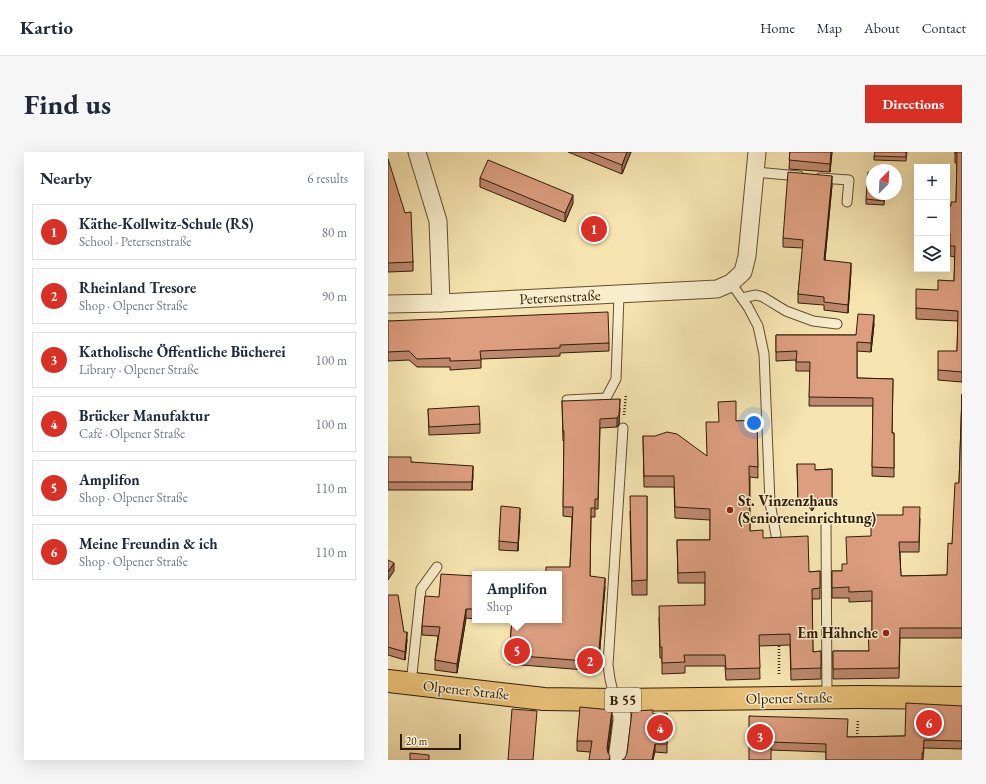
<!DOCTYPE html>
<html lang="en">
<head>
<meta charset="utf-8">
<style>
  body { margin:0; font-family:"EB Garamond",serif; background:#f6f6f7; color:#1f2937 }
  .controls { position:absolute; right:12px; top:12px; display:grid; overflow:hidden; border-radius:0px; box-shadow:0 4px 16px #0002 }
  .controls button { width:36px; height:36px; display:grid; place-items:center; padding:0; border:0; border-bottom:1px solid #e0e1e3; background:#fff; color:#1f2937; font:20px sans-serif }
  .compass { position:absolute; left:478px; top:12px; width:36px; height:36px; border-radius:50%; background:#fff; box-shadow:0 4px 16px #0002; rotate:24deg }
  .scale { position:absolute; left:12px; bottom:10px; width:61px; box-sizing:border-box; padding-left:4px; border:2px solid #301c04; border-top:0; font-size:11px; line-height:14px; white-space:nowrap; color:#301c04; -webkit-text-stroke:3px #f8edcc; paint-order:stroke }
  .you { position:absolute; left:366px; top:271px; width:14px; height:14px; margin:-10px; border:3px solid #fff; border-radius:50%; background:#1a73e8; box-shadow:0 0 0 6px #1a73e833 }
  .badge { display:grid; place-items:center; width:26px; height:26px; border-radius:50%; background:#d93025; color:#fff; font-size:13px; font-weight:700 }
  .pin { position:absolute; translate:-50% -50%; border:2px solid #fff; box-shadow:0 1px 4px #0006 }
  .popup { position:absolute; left:84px; top:419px; width:90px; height:52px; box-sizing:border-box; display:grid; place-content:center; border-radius:0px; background:#fff; filter:drop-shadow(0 1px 3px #0005); font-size:13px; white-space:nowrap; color:#747a83 }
  .popup b { font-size:15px; color:#1f2937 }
  .popup::after { content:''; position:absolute; left:50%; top:100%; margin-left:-8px; border:8px solid transparent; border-top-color:#fff }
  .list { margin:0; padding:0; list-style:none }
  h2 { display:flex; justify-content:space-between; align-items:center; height:52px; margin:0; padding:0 16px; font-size:17px }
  h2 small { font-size:13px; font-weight:400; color:#747a83 }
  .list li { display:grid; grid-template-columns:26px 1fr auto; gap:12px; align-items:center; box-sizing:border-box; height:56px; margin:0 8px 8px; padding:0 8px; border:1px solid #e0e1e3; border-radius:0px }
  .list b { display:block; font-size:15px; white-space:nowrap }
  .list p { margin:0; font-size:13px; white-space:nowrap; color:#747a83 }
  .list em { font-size:13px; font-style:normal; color:#747a83 }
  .icon { flex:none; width:22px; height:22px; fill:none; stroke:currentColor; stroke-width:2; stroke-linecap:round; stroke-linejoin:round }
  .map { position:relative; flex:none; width:574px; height:608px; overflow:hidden; border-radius:0px }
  header { display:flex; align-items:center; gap:24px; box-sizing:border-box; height:56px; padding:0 20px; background:#fff; border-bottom:1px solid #e0e1e3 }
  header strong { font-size:19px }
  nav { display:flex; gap:22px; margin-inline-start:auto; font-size:14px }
  .intro { display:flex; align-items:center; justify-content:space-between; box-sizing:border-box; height:96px; padding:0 24px }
  h1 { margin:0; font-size:28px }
  .button { padding:10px 18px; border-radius:0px; background:#d93025; color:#fff; font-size:14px; font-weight:700 }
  main { display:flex; gap:24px; padding:0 24px }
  aside { flex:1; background:#fff; border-radius:0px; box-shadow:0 4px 16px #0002 }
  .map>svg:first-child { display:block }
</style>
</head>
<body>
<header>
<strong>Kartio</strong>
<nav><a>Home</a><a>Map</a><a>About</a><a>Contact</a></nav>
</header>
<div class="intro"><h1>Find us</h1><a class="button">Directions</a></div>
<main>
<aside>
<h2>Nearby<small>6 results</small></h2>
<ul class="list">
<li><span class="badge">1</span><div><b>Käthe-Kollwitz-Schule (RS)</b><p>School · Petersenstraße</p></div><em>80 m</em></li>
<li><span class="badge">2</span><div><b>Rheinland Tresore</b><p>Shop · Olpener Straße</p></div><em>90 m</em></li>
<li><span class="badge">3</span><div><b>Katholische Öffentliche Bücherei</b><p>Library · Olpener Straße</p></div><em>100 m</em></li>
<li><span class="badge">4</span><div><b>Brücker Manufaktur</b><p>Café · Olpener Straße</p></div><em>100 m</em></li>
<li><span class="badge">5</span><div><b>Amplifon</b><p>Shop · Olpener Straße</p></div><em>110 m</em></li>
<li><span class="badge">6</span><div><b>Meine Freundin &amp; ich</b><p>Shop · Olpener Straße</p></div><em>110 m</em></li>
</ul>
</aside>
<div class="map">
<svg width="574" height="608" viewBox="0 0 574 608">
  <rect width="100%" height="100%" fill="#f5e4b0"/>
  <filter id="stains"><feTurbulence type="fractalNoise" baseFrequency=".005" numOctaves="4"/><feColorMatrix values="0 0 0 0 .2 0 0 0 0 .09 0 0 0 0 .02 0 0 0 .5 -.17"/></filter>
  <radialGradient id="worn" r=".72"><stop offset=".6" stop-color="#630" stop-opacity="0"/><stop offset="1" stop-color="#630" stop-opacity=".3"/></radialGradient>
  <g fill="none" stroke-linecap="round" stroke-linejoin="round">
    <defs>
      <g id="lane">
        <polyline points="367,20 411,24"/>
        <polyline points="432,26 461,28 459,50"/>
        <polyline points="343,131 360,155 370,174 376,202 382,351 388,383"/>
        <polyline points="354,146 368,143 375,145 398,159 425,169 449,172"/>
        <polyline points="179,248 218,246 228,227 231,143"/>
        <polyline points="438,371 439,545"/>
        <polyline points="23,532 33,437 49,415"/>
        <polyline points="227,548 222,527 220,513 232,324 235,276"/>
      </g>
      <g id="street">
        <polyline points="29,0 50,69 53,151"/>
        <polyline points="0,152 53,151 329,137 343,131 355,120 359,104 369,0"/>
        <polyline points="227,548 234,563 234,569 229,608"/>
      </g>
      <polyline id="primary" points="0,529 156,547 227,548 470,545 574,546"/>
    </defs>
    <use href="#lane" stroke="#614e2f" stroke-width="11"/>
    <use href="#street" stroke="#614e2f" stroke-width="19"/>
    <use href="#primary" stroke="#301c04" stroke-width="24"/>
    <g stroke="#301c04" stroke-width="2.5" stroke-dasharray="1 2" stroke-linecap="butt">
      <polyline points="236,263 238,242"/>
      <polyline points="391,491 391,524"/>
      <polyline points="469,588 470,567"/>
    </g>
    <use href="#lane" stroke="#f8edcc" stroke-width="9"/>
    <use href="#street" stroke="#f8edcc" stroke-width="17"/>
    <use href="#primary" stroke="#eac278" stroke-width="22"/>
  </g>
  <g fill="#bd886d" stroke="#301c04">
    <polygon points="180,0 243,0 234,22"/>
    <polygon points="402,0 444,0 442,20 401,17"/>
    <polygon points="519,0 518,9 486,8 486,4"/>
    <polygon points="567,0 574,0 574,230 550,228 550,218 569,199 570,169 528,167 528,156 550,138 566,129 567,105 562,104 562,91 559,91 559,54 563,54 568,50 569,11 567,11"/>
    <polygon points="0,7 25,110 25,119 0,120"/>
    <polygon points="92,26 185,51 177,70 92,35"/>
    <polygon points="444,33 437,108 463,119 460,161 436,158 436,153 410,151 410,142 415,96 395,95 395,86"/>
    <polygon points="484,42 497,42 496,53 478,52 478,47"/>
    <polygon points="0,169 221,191 221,199 172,201 172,204 93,207 93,216 62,218 62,215 29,215 21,208 0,209"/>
    <polygon points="486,172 483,200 469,199 469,226 505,227 504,281 506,281 506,325 484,324 485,254 421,254 422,219 408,219 408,208 388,209 388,183 468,183"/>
    <polygon points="574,242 574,486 512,486 511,526 445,527 445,499 481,499 484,478 484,449 461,450 461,446 444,446 444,419 454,419 483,384 532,366 531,400 512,400 513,424 559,423 564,392 571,331"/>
    <polygon points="174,249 232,256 231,272 229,275 212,276 210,357 207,357 207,365 203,365 202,424 217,435 210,519 121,512 121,503 124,469 105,468 171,468 182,415 184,365 175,364 176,289 175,289"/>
    <polygon points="40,257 92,272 92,281 41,283"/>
    <polygon points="369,268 370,326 362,325 362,379 375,386 421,420 432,419 432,447 424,447 425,500 433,499 433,527 403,528 402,493 371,494 372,527 338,528 337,514 297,514 297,521 274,522 274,506 272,506 271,465 317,453 317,431 290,431 289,388 322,388 322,368 287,366 286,335 256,335 255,284 319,304 331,270"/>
    <polygon points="0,305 85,323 84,338 0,338"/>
    <polygon points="409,312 427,318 444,317 444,351 428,352 424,359 419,352 410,352"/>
    <polygon points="259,344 259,443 244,443 242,359"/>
    <polygon points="132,364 130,399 111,398 111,389"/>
    <polygon points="87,424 87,467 78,466 69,521 47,518 47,508 50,484 34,483 34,474 51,445"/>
    <polygon points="0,443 19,488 17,508 0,503"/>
    <polygon points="574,554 574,597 536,596 535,608 438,608 438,600 383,598 361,564 460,585 517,584"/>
    <polygon points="279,561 279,601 267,600 237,606"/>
    <polygon points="224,568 220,601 222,608 202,600 189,599 189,589"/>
  </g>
  <g fill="#9a6f59" stroke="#301c04">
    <polygon points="239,0 243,0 234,22 234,13"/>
    <polygon points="443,0 444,0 442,20 442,12"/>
    <polygon points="444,24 444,33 436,117 436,108"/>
    <polygon points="185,43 185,51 177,70 177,61"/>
    <polygon points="463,111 463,119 460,161 460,153"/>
    <polygon points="486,163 486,172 483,200 483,191"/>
    <polygon points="232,247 231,272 229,275 229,266"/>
    <polygon points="85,314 85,323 84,338 84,330"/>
    <polygon points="428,347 428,352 424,359 424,355"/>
    <polygon points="132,356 132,364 130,399 130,391"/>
    <polygon points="6,411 6,419 0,428 0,420"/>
    <polygon points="217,426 217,435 210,519 210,510"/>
    <polygon points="78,457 78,466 69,521 69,512"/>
    <polygon points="19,480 19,488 17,508 17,500"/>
    <polygon points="224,558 224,568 219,607 219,596"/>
    <polygon points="267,592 267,600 265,608 264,608"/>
  </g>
  <g fill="#dc9e7f" stroke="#301c04">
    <polygon points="201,0 239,0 234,13"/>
    <polygon points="402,0 443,0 442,12 401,8"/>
    <polygon points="487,0 518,0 518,5 486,4"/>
    <polygon points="567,0 574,0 574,220 550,218 550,199 569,199 570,159 528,156 528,137 550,138 550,128 566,129 567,94 562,94 562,81 559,81 559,54 563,54 563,50 568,50 569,1 567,1"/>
    <polygon points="0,7 17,61 23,60 25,110 0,111"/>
    <polygon points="100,8 185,43 177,61 92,26"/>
    <polygon points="400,20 444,24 436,108 463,111 460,153 436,150 436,145 410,142 415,88 395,86"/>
    <polygon points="480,20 484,21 484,42 497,42 496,49 478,47"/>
    <polygon points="220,160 221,191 172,193 172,196 92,199 93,208 62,209 62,206 29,207 21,199 0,200 0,169"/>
    <polygon points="470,162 486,163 483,191 469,190 469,226 505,227 504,281 506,281 506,316 484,315 485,246 421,245 422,210 408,210 409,199 388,200 388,183 468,183"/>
    <polygon points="574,242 574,476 512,476 511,516 445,517 445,499 481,499 480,479 484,478 484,439 461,440 461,435 444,436 444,419 454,419 454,412 459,412 458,385 483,384 483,363 515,363 515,355 532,355 531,390 511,390 513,424 559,423 560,391 564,392 567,331 571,331"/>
    <polygon points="232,247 231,263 229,266 212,267 210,347 207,347 207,356 203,356 202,424 217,426 210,510 121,503 124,468 171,468 171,422 158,422 158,415 182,415 185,355 175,355 176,279 175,279 174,249"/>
    <polygon points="348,249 348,269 369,268 370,315 361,314 362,379 375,378 375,386 420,384 421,420 432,419 432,436 424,437 425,500 433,499 433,516 403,517 402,482 371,483 372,516 338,517 337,503 296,503 297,510 274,511 274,495 272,495 271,454 317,453 317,420 290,421 289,388 322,388 322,357 287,355 286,324 256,324 255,284 267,284 279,280 289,282 319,304 318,270 331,270 330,250"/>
    <polygon points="91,254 92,272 41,275 40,257"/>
    <polygon points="0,305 23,305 23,310 85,314 84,330 0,330"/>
    <polygon points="409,312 427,312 427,318 444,317 444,347 428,347 424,355 419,347 410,348"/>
    <polygon points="242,344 259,344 259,428 244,429"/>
    <polygon points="113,354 132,356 130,391 111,389"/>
    <polygon points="0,408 6,411 0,420"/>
    <polygon points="53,422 87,424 87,457 78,457 69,512 47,508 52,475 34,474 37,444 51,445"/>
    <polygon points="0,443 10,443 16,480 19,480 17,500 0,495"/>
    <polygon points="518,551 574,554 574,589 536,588 535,601 534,601 534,608 438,608 438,592 383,590 383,608 361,608 361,564 460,567 459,585 517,584"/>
    <polygon points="192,555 224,558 219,596 220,601 222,604 221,608 201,608 204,589 189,589"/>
    <polygon points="124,557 149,559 145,608 120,608"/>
    <polygon points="265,558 265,562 279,561 279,592 267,592 264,608 234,608 237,606 239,601 244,559"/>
    <polygon points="22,601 41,603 41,608 22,608"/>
  </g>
  <g fill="#8f2418" stroke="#f8edcc" stroke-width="1.5">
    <circle cx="342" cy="358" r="4"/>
    <circle cx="498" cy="481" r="4"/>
  </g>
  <g text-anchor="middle" stroke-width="3" stroke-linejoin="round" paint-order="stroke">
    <rect fill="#f8edcc" stroke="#6c5b40" stroke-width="1" x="217" y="536" width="36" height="24" rx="3"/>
    <g font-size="14" font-weight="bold" fill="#301c04">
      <text x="235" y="553">B 55</text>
    </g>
    <g font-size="15" fill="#301c04" stroke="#f8edcc">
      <text transform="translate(172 145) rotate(-3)" y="5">Petersenstraße</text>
      <text transform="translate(78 538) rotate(6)" y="5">Olpener Straße</text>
      <text transform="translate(401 546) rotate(-1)" y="5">Olpener Straße</text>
    </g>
    <g font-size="15" font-weight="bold" fill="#301c04" stroke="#f8edcc" text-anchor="start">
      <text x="350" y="354">St. Vinzenzhaus<tspan x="350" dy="17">(Senioreneinrichtung)</tspan></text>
      <text x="490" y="486" text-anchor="end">Em Hähnche</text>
    </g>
  </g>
  <rect width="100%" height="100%" filter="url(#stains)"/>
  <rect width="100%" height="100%" fill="url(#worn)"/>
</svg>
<div class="controls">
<button>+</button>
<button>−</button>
<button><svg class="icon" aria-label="layers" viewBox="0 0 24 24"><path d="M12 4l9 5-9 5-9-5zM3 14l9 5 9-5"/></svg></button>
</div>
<svg class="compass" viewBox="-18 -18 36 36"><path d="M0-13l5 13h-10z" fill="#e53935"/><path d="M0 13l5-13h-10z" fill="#747a83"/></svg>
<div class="scale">20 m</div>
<div class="you"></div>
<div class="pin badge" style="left:206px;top:77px">1</div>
<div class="pin badge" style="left:202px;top:509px">2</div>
<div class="pin badge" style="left:372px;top:585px">3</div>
<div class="pin badge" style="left:272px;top:576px">4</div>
<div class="pin badge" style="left:129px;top:499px">5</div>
<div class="popup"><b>Amplifon</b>Shop</div>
<div class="pin badge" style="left:541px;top:571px">6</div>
</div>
</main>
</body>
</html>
